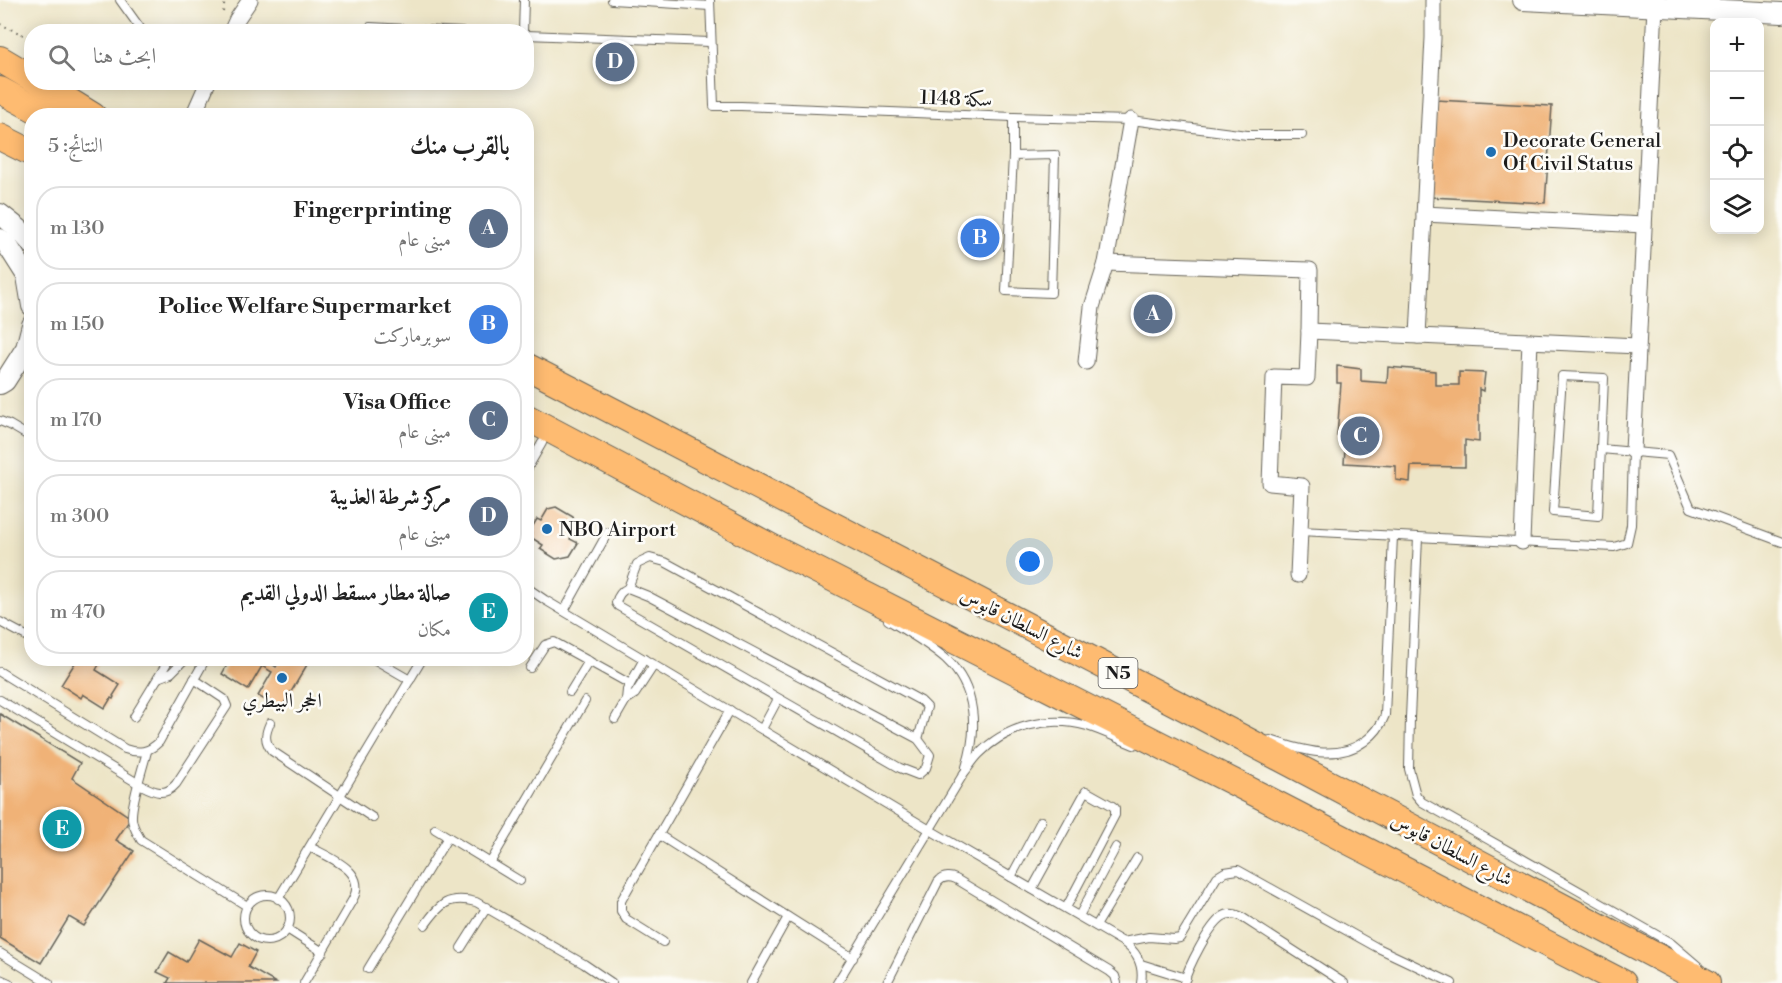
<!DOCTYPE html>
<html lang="ar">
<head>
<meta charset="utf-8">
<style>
  body { margin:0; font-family:"Libre Bodoni",Amiri,serif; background:#f2f2f2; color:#222; direction:rtl }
  .controls { position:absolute; right:18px; top:18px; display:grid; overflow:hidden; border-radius:12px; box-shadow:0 3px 15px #0003 }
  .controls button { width:54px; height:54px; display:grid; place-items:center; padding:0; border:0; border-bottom:2px solid #e0e0e0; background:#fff; color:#222; font:30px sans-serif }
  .you { position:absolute; left:1030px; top:562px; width:21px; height:21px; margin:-15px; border:4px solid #fff; border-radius:50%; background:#1a73e8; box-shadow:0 0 0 9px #1a73e833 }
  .badge { display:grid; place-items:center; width:39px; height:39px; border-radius:50%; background:#1f6fb2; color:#fff; font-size:20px; font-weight:700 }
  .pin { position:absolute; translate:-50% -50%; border:3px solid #fff; box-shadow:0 2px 6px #0006 }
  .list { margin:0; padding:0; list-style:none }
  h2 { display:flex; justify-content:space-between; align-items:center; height:78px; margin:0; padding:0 24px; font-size:26px }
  h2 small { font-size:20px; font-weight:400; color:#767676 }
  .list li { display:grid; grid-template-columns:39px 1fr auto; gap:18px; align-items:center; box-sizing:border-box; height:84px; margin:0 12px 12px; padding:0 12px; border:2px solid #e0e0e0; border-radius:24px }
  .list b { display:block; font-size:22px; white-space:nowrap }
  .list p { margin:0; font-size:20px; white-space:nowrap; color:#767676 }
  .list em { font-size:20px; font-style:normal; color:#767676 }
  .icon { flex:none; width:33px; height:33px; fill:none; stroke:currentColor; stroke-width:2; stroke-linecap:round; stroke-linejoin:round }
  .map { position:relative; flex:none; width:1782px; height:983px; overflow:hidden; direction:ltr }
  .search { position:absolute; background:#fff; box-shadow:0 3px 15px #0003; left:24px; top:24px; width:510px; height:66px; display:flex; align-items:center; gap:15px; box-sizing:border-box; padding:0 21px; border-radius:24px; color:#767676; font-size:22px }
  .panel { position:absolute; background:#fff; box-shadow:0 3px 15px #0003; left:24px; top:108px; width:510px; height:558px; border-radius:24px; direction:rtl }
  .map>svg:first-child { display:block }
</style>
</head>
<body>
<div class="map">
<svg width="1782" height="983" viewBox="0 0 1782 983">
  <rect width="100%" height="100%" fill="#fdfcf7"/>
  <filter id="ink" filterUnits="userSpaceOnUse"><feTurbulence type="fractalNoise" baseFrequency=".0167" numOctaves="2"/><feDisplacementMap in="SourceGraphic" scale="12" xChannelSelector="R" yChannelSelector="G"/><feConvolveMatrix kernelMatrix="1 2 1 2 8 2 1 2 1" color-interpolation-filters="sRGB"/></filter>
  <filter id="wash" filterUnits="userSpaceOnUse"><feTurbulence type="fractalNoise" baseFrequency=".008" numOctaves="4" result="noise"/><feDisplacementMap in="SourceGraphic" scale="24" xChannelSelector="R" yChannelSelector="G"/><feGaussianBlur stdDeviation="1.35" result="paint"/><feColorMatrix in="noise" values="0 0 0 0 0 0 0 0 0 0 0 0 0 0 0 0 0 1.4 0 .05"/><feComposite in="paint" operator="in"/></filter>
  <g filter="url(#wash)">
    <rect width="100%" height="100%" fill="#ede5c7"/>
    <g id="blocks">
      <g fill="#f0b277">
        <polygon points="1435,100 1552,106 1545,203 1430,197"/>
        <polygon points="1337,366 1361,369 1361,381 1387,383 1388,367 1435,371 1435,385 1459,385 1459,372 1485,373 1483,391 1479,389 1479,442 1465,440 1465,467 1411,466 1410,482 1396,480 1396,466 1344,463 1346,436 1337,436 1341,383 1337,383"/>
        <polygon points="556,507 573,517 576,527 570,539 578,543 570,556 556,559 540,549 543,545 532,538 531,529 537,519 541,521 548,509"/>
        <polygon points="78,658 93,658 100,663 96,670 120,685 113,696 114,697 113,699 111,698 105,708 83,694 81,698 61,685"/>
        <polygon points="231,658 267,658 266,660 276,667 281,658 311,658 281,709 258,696 272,672 262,666 248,690 222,674"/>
        <polygon points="0,714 80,763 72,778 131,818 116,840 134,851 84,926 69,917 41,963 0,938"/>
        <polygon points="199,939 232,957 240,943 256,952 248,967 276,983 167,983 170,978 157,972 169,952 186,962"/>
      </g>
    </g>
  </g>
  <g filter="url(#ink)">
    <use href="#blocks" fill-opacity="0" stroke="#656258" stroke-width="1.5"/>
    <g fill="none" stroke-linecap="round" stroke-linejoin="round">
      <defs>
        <g id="service">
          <polyline points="120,0 143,32"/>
          <polyline points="612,0 710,6"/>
          <polyline points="710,0 714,106 741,106 1013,117 1131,120 1247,135 1302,135"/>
          <polyline points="370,27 462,32"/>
          <polyline points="523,32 524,0"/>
          <polyline points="526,35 710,42"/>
          <polyline points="1013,117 1013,156 1006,291 1051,293 1055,155 1013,156"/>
          <polygon points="1562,376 1604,378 1598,516 1553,512"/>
          <polyline points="0,421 10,425 32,438"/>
          <polyline points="1601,449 1668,455 1691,508 1782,542"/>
          <polyline points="526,471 542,443"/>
          <polyline points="1300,531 1614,547 1627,543 1631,525 1633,451"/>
          <polyline points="1418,537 1410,718 1409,769 1416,795 1422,802 1671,943 1698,966"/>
          <path d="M 526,587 L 545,600 L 930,830 L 1123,942 C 1137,952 1144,966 1141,983"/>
          <path d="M 628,588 L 648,596 L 918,739 L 930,755 L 926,768 L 918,775 L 900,768 L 618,606 L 616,603 C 618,595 621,591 628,588 Z"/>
          <polyline points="628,588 637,564 650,558 665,562 921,701 927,707 918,739"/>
          <polyline points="564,611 608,532"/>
          <path d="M 888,620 C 908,632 929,644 946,659 C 977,688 978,730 966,767"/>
          <polyline points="0,622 32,639"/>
          <polyline points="372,658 410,680"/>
          <polyline points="530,668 545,645 554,642 630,684"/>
          <path d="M 0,672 L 125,749 C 139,754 149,752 159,742 L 206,658"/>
          <polyline points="158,678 171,673 186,658"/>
          <polyline points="570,692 589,661"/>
          <path d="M 0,700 L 139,784 C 153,791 164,798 176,784 L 227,706 L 224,699 L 194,679"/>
          <polyline points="626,700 635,694 654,665"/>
          <polyline points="134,717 170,658"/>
          <polyline points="615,719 626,700 627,690 644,659"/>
          <path d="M 270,723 C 265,734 264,741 272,751 L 373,818"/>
          <polyline points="762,729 778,699"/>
          <path d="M 1270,740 C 1301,750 1337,762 1365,741 C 1375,734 1381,726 1385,715 L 1393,536"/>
          <path d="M 147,751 C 143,768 131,802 132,818 C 132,826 137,833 141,840 L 247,906"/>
          <polyline points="435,829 520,881"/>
          <polyline points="659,835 853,958"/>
          <polyline points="490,863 585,701"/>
          <polyline points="1011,877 1041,821"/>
          <polyline points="1032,889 1086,791 1111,805 1115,808 1115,815 1066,908"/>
          <circle cx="267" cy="918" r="23"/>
          <polyline points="278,899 423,658"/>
          <polyline points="1079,916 1116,847"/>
          <path d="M 425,925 C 440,904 448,895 476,902 L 584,964 L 612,983"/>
          <polyline points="1096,926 1137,858"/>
          <polyline points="287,929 323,952"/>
          <polyline points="663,942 626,919 621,911 621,901 730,710"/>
          <polyline points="1123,942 1149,937 1174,939 1180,938 1217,877 1225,872 1238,870 1376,947 1452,983"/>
          <polyline points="461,948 487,907"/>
          <polyline points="0,953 49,983"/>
          <polyline points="1141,964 1186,978"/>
          <polyline points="368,969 448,837"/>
          <polyline points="0,979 9,983"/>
          <path d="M 304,983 L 353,899 C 368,871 330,858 310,847"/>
          <polyline points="751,983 788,917"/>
          <path d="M 837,983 L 964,773 C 969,767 973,760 979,754 C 1006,726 1049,715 1087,726 C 1103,731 1119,739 1134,745"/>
          <path d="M 887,983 L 938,882 C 943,876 949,876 956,879 L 1109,971 L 1115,976 L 1117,983"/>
          <path d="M 1184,983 C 1188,967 1209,926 1222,917 C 1228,913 1234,913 1240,916 L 1344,983"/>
        </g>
        <g id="minor">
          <polyline points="231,32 237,19 250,0"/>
          <polyline points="193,116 208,82"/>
          <polyline points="1424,214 1644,225"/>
          <polyline points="1106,263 1310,270 1309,331 1307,378 1274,377 1270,483 1302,486 1298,575"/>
          <polyline points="1309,331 1638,346"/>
          <polyline points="1418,336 1433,38 1433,0"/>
          <polyline points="1086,362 1092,307 1106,263 1131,120"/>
          <polyline points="1633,451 1655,7"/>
          <polyline points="1522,542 1530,341"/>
        </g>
        <g id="tertiary">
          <polyline points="1523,0 1782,13"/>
          <polyline points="0,214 19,229 32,244"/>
          <polyline points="0,239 6,243 27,276 32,306"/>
          <polyline points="0,384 5,381 26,348 32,325"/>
        </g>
        <g id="trunk">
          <polyline points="0,59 32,78"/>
          <polyline points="38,82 93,116"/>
          <polyline points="0,90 48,116"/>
          <polyline points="0,137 32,153"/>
          <polyline points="526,366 1193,712 1707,983"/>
          <polyline points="526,417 775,549 1261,796 1623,983"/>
        </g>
      </defs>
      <use href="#service" stroke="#656258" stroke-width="10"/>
      <use href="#minor" stroke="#656258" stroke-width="17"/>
      <use href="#tertiary" stroke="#656258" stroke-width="22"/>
      <use href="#trunk" stroke="#656258" stroke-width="28"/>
      <g stroke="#656258" stroke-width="2" stroke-dasharray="1.5 4.5" stroke-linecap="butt">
        <polyline points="223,12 225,0"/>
        <polyline points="0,24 32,39"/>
      </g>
      <use href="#service" stroke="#fff" stroke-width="8"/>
      <use href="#minor" stroke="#fff" stroke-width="15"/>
      <use href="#tertiary" stroke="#fff" stroke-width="20"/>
      <use href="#trunk" stroke="#febb71" stroke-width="26"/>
    </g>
  </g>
  <g fill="#1f6fb2" stroke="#fdfcf7" stroke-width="2">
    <circle cx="1491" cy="152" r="6"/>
    <circle cx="547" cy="529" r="6"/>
    <circle cx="282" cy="678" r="6"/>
  </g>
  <g text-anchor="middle" stroke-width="5" stroke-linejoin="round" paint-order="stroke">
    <rect fill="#fdfcf7" stroke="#605f5e" stroke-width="1.5" x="1098.5" y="658" width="39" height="30" rx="4.5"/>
    <g font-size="18" font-weight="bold" fill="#1c1c1c">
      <text x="1118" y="679">N5</text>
    </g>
    <g font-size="20" fill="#1c1c1c" stroke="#fdfcf7">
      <text transform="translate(956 98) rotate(2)" y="7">سكة 1148</text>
      <text transform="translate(1022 623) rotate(27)" y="7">شارع السلطان قابوس</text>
      <text transform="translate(1452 849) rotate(28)" y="7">شارع السلطان قابوس</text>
    </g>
    <g font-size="20" fill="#1c1c1c" stroke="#fdfcf7" text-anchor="start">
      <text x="1503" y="147">Decorate General<tspan x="1503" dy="23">Of Civil Status</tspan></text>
      <text x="559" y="536">NBO Airport</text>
      <text x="282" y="707" text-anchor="middle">الحجر البيطري</text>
    </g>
  </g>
</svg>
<div class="controls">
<button>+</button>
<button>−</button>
<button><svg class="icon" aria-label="locate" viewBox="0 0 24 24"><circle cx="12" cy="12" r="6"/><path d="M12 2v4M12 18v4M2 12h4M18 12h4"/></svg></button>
<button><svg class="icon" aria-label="layers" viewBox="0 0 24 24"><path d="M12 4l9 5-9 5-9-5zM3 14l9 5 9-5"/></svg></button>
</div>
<div class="you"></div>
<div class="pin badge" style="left:1153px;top:314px;background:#5c6f8a">A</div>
<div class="pin badge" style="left:980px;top:238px;background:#3f7fe0">B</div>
<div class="pin badge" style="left:1360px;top:436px;background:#5c6f8a">C</div>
<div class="pin badge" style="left:615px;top:62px;background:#5c6f8a">D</div>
<div class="pin badge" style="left:62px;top:829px;background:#0f9aa8">E</div>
<div class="search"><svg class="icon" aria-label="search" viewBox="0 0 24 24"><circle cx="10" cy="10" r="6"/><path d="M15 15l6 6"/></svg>ابحث هنا</div>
<section class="panel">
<h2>بالقرب منك<small>النتائج: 5</small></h2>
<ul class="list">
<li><span class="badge" style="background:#5c6f8a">A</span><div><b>Fingerprinting</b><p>مبنى عام</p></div><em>130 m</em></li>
<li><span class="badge" style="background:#3f7fe0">B</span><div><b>Police Welfare Supermarket</b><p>سوبرماركت</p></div><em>150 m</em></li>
<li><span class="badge" style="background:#5c6f8a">C</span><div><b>Visa Office</b><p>مبنى عام</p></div><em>170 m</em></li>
<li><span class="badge" style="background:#5c6f8a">D</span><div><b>مركز شرطة العذيبة</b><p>مبنى عام</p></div><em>300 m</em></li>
<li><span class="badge" style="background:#0f9aa8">E</span><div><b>صالة مطار مسقط الدولي القديم</b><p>مكان</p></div><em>470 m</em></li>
</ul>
</section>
</div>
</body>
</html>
